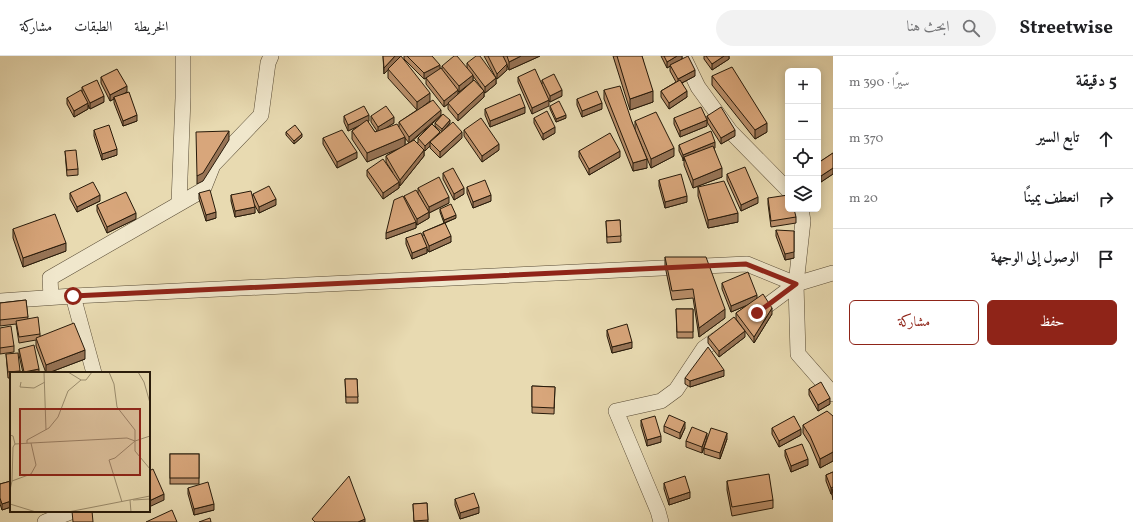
<!DOCTYPE html>
<html lang="ar">
<head>
<meta charset="utf-8">
<style>
  body { margin:0; font-family:Vollkorn,Amiri,serif; background:#f2f2f2; color:#202124; direction:rtl }
  .controls { position:absolute; right:12px; top:12px; display:grid; overflow:hidden; border-radius:6px; box-shadow:0 2px 10px #0003 }
  .controls button { width:36px; height:36px; display:grid; place-items:center; padding:0; border:0; border-bottom:1px solid #e0e0e0; background:#fff; color:#202124; font:20px sans-serif }
  .stop { position:absolute; width:12px; height:12px; margin:-9px; border:3px solid #8f2418; border-radius:50%; background:#fff }
  .stop.end { background:#8f2418; border-color:#fff; box-shadow:0 1px 4px #0008 }
  .list { margin:0; padding:0; list-style:none }
  h2 { display:flex; justify-content:space-between; align-items:center; height:52px; margin:0; padding:0 16px; font-size:17px }
  h2 small { font-size:13px; font-weight:400; color:#757577 }
  .list li { display:grid; grid-template-columns:26px 1fr auto; gap:12px; align-items:center; box-sizing:border-box; height:60px; padding:0 16px; border-top:1px solid #e0e0e0 }
  .list b { display:block; font-size:15px; white-space:nowrap }
  .list em { font-size:13px; font-style:normal; color:#757577 }
  .actions { display:flex; gap:8px; padding:12px 16px }
  .actions a { flex:1; padding:9px 0; border:1px solid #8f2418; border-radius:6px; text-align:center; font-size:14px; color:#8f2418 }
  .actions .main { background:#8f2418; color:#fff }
  .icon { flex:none; width:22px; height:22px; fill:none; stroke:currentColor; stroke-width:2; stroke-linecap:round; stroke-linejoin:round }
  .map { position:relative; flex:none; width:833px; height:466px; overflow:hidden; direction:ltr }
  header { display:flex; align-items:center; gap:24px; box-sizing:border-box; height:56px; padding:0 20px; background:#fff; border-bottom:1px solid #e0e0e0 }
  header strong { font-size:19px }
  nav { display:flex; gap:22px; margin-inline-start:auto; font-size:14px }
  .search { width:280px; height:36px; background:#f2f2f2; display:flex; align-items:center; gap:10px; box-sizing:border-box; padding:0 14px; border-radius:22px; color:#757577; font-size:15px }
  main { display:flex }
  aside { flex:1; background:#fff }
  .map>svg:first-child { display:block }
</style>
</head>
<body>
<header>
<strong>Streetwise</strong>
<div class="search"><svg class="icon" aria-label="search" viewBox="0 0 24 24"><circle cx="10" cy="10" r="6"/><path d="M15 15l6 6"/></svg>ابحث هنا</div>
<nav><a>الخريطة</a><a>الطبقات</a><a>مشاركة</a></nav>
</header>
<main>
<aside>
<h2>5 دقيقة<small>سيرًا · 390 m</small></h2>
<ul class="list">
<li><svg class="icon" aria-label="ahead" viewBox="0 0 24 24"><path d="M12 20V5M6 11l6-6 6 6"/></svg><div><b>تابع السير</b></div><em>370 m</em></li>
<li><svg class="icon" aria-label="right" viewBox="0 0 24 24"><path d="M7 20v-9h11M14 6l5 5-5 5"/></svg><div><b>انعطف يمينًا</b></div><em>20 m</em></li>
<li><svg class="icon" aria-label="arrive" viewBox="0 0 24 24"><path d="M6 21V4h12l-3 4 3 4H6"/></svg><div><b>الوصول إلى الوجهة</b></div></li>
</ul>
<div class="actions"><a class="main">حفظ</a><a>مشاركة</a></div>
</aside>
<div class="map">
<svg width="833" height="466" viewBox="0 0 833 466">
  <rect width="100%" height="100%" fill="#e8dab1"/>
  <filter id="stains"><feTurbulence type="fractalNoise" baseFrequency=".005" numOctaves="4"/><feColorMatrix values="0 0 0 0 .2 0 0 0 0 .09 0 0 0 0 .02 0 0 0 .5 -.17"/></filter>
  <radialGradient id="worn" r=".72"><stop offset=".6" stop-color="#630" stop-opacity="0"/><stop offset="1" stop-color="#630" stop-opacity=".3"/></radialGradient>
  <g fill="none" stroke-linecap="round" stroke-linejoin="round">
    <defs>
      <g id="minor">
        <polyline points="683,0 698,31 730,75 788,134"/>
        <polyline points="179,147 183,42 183,0"/>
        <polyline points="801,153 803,165 796,228 798,298 833,338"/>
        <polyline points="73,240 747,208 796,228"/>
        <polyline points="51,241 50,222 203,134 213,109 261,59 268,7 271,0"/>
        <polyline points="0,245 73,240 94,317"/>
        <polyline points="753,260 796,228 833,217"/>
        <polyline points="45,466 73,455"/>
        <polyline points="661,466 658,455 616,355 661,345 676,334 704,292 726,277"/>
      </g>
    </defs>
    <use href="#minor" stroke="#574a34" stroke-width="16"/>
    <use href="#minor" stroke="#f0e7cc" stroke-width="15"/>
  </g>
  <g fill="#ba8f6a" stroke="#271a0a" fill-rule="evenodd">
    <path d="M 383,0 L 401,0 L 393,8 L 430,45 L 441,59 L 450,67 L 447,71 L 462,82 L 440,102 L 430,92 L 430,90 L 425,95 L 424,94 L 424,100 L 400,130 L 399,128 L 399,132 L 383,143 L 367,120 L 367,114 L 393,117 L 386,106 L 386,100 L 399,92 L 367,106 L 352,83 L 352,75 L 358,70 L 348,75 L 344,66 L 344,60 L 369,65 L 368,66 L 375,76 L 377,75 L 371,66 L 371,60 L 394,67 L 385,72 L 399,71 L 399,66 L 417,54 L 388,22 L 388,13 L 384,18 ZM 441,60 L 435,67 L 435,70 L 442,76 L 440,78 L 418,82 L 418,87 L 410,87 ZM 405,82 L 409,87 L 405,89 Z"/>
    <path d="M 404,0 L 432,0 L 440,12 L 442,13 L 442,10 L 467,12 L 467,7 L 496,22 L 484,0 L 503,0 L 507,14 L 497,23 L 496,22 L 496,28 L 485,37 L 484,36 L 484,41 L 458,65 L 448,53 L 448,48 L 444,51 L 426,28 L 426,22 L 430,20 L 424,23 L 404,3 ZM 473,20 L 483,34 L 473,25 ZM 471,26 L 458,38 L 458,35 L 459,36 Z"/>
    <polygon points="503,0 540,0 509,14"/>
    <polygon points="613,0 642,0 653,46 630,54"/>
    <polygon points="661,0 682,0 682,3 695,20 682,27 687,41 669,53 661,41 661,35 676,26 670,15 670,10 667,12"/>
    <polygon points="704,0 729,0 729,3 712,14 704,3"/>
    <polygon points="712,20 767,76 755,83 712,29"/>
    <polygon points="101,21 127,36 123,38 137,65 123,70 114,47 114,43 110,45 101,27"/>
    <polygon points="518,21 542,28 542,24 562,40 550,46 549,45 532,58 518,26"/>
    <polygon points="82,31 104,46 90,53 88,49 88,53 74,61 67,48 67,42 82,37"/>
    <polygon points="604,34 632,66 647,112 633,115 604,43"/>
    <polygon points="577,43 602,53 582,61 577,49"/>
    <polygon points="550,50 566,62 556,66 550,53"/>
    <polygon points="485,53 525,57 490,71 485,59"/>
    <polygon points="707,60 735,80 721,88 707,66"/>
    <polygon points="534,62 555,77 543,84 534,67"/>
    <polygon points="674,62 707,70 680,81 674,68"/>
    <polygon points="635,65 674,100 651,112 635,74"/>
    <polygon points="94,74 117,99 102,104 94,80"/>
    <polygon points="464,74 499,94 482,106 464,80"/>
    <polygon points="286,76 302,81 294,88 286,79"/>
    <polygon points="323,82 357,102 337,112 323,88"/>
    <polygon points="679,89 715,92 714,92 722,121 693,132 684,109 684,105 679,95"/>
    <polygon points="65,95 78,113 78,119 67,120"/>
    <polygon points="579,95 620,101 589,119 579,101"/>
    <polygon points="833,97 833,118 821,126 818,122 818,107"/>
    <polygon points="443,117 464,138 454,144 443,123"/>
    <polygon points="727,118 758,147 741,155 727,124"/>
    <polygon points="659,124 687,146 665,152 659,130"/>
    <polygon points="467,131 491,145 473,152 467,137"/>
    <polygon points="698,131 738,166 708,172 698,140"/>
    <polygon points="418,132 449,147 429,157 429,162 417,169 416,167 416,172 386,183 404,142 404,140 423,146 418,138"/>
    <polygon points="70,137 100,145 77,156 70,143"/>
    <polygon points="199,137 216,162 206,165 199,143"/>
    <polygon points="253,138 276,149 259,157 254,148 255,157 235,161 231,145 231,139 253,140"/>
    <polygon points="768,142 796,161 796,167 771,171 768,148"/>
    <polygon points="97,149 136,163 107,177 97,155"/>
    <polygon points="440,153 456,162 445,167 451,186 429,196 427,193 427,197 412,203 406,188 406,182 423,180 423,176 444,167 440,156"/>
    <polygon points="620,164 621,186 607,187 606,165"/>
    <polygon points="13,173 66,195 23,211 13,182"/>
    <polygon points="776,174 794,202 785,204 776,180"/>
    <polygon points="665,201 725,262 699,281 693,242 672,244 665,210"/>
    <polygon points="722,227 757,242 772,258 754,287 736,263 736,257 748,249 731,256 722,233"/>
    <polygon points="26,244 28,263 40,278 40,280 85,303 48,317 46,317 36,290 36,284 19,287 16,268 0,270 0,247"/>
    <polygon points="676,253 693,253 693,282 677,282"/>
    <polygon points="0,272 14,290 14,296 0,298"/>
    <polygon points="607,274 632,292 612,297 607,280"/>
    <polygon points="708,281 745,281 719,301 708,287"/>
    <polygon points="19,293 39,317 23,317 19,299"/>
    <polygon points="6,298 20,315 20,317 11,317 11,322 8,322"/>
    <polygon points="724,320 690,331 685,328 685,322"/>
    <polygon points="345,323 357,323 358,347 346,347"/>
    <polygon points="532,330 555,331 554,358 532,357"/>
    <polygon points="809,333 830,348 818,355 809,339"/>
    <polygon points="833,360 833,405 820,412 810,388 803,377 803,369"/>
    <polygon points="641,364 661,386 647,390 641,370"/>
    <polygon points="664,370 685,372 680,383 664,376"/>
    <polygon points="772,372 801,379 779,391 772,378"/>
    <polygon points="707,383 727,383 720,403 704,398 704,392 706,385 702,397 686,391 686,385"/>
    <polygon points="785,394 808,409 791,416 785,400"/>
    <rect x="170" y="398" width="29" height="30"/>
    <polygon points="833,416 833,444 832,438 831,438 826,425 826,419"/>
    <polygon points="11,425 11,451 2,454 0,448 0,428"/>
    <polygon points="727,425 773,444 773,452 732,460 727,434"/>
    <polygon points="664,427 690,442 669,449 664,433"/>
    <polygon points="188,432 214,454 194,459 188,438"/>
    <polygon points="455,443 479,457 460,463 455,449"/>
    <polygon points="427,447 428,466 414,466 413,448"/>
  </g>
  <g fill="#977456" stroke="#271a0a">
    <polygon points="395,0 401,0 384,18 384,12"/>
    <polygon points="521,0 540,0 509,14 509,6"/>
    <polygon points="677,0 682,0 682,3 667,12 667,6"/>
    <polygon points="724,0 729,0 729,3 712,14 712,8"/>
    <polygon points="507,8 507,14 497,23 497,18"/>
    <polygon points="440,9 440,15 424,23 424,17"/>
    <polygon points="695,14 695,20 678,29 678,23"/>
    <polygon points="473,19 473,25 459,36 459,30"/>
    <polygon points="496,22 496,28 485,37 485,31"/>
    <polygon points="127,30 127,36 114,43 114,41 114,43 110,45 110,39"/>
    <polygon points="458,34 458,40 444,51 444,45"/>
    <polygon points="562,34 562,40 550,46 550,40"/>
    <polygon points="484,35 484,41 458,65 458,59"/>
    <polygon points="653,35 653,46 630,54 630,43"/>
    <polygon points="687,35 687,41 669,53 669,47"/>
    <polygon points="430,37 430,45 417,55 417,46"/>
    <polygon points="104,40 104,46 90,53 90,47"/>
    <polygon points="549,44 549,50 532,58 532,52"/>
    <polygon points="88,47 88,53 74,61 74,55"/>
    <polygon points="602,47 602,53 582,61 582,55"/>
    <polygon points="525,51 525,57 490,71 490,65"/>
    <polygon points="441,54 441,59 409,87 409,81"/>
    <polygon points="137,59 137,65 123,70 123,65"/>
    <polygon points="369,59 369,65 348,75 348,69"/>
    <polygon points="566,59 566,62 556,66 556,63"/>
    <polygon points="394,61 394,67 378,77 378,71"/>
    <polygon points="450,64 450,67 442,76 442,73"/>
    <polygon points="707,64 707,70 680,81 680,75"/>
    <polygon points="767,67 767,76 755,83 755,74"/>
    <polygon points="555,71 555,77 543,84 543,78"/>
    <polygon points="735,74 735,80 721,88 721,82"/>
    <polygon points="229,75 229,84 203,125 197,128 197,120"/>
    <polygon points="440,76 440,82 430,86 430,90 425,95 425,90"/>
    <polygon points="462,76 462,82 440,102 440,96"/>
    <polygon points="302,78 302,81 294,88 294,85"/>
    <polygon points="405,81 405,90 367,106 367,97"/>
    <polygon points="715,86 715,92 685,105 684,101 683,105 683,99"/>
    <polygon points="499,88 499,94 482,106 482,100"/>
    <polygon points="674,92 674,100 651,112 651,103"/>
    <polygon points="117,93 117,99 102,104 102,98"/>
    <polygon points="424,94 424,100 400,130 400,124"/>
    <polygon points="620,95 620,101 589,119 589,113"/>
    <polygon points="357,96 357,102 337,112 337,106"/>
    <polygon points="647,103 647,112 633,115 633,107"/>
    <polygon points="722,112 722,121 693,132 693,124"/>
    <polygon points="833,112 833,118 821,126 821,120"/>
    <polygon points="399,126 399,132 383,143 383,137"/>
    <polygon points="464,132 464,138 454,144 454,138"/>
    <polygon points="100,139 100,145 77,156 77,151"/>
    <polygon points="491,139 491,145 473,152 473,146"/>
    <polygon points="687,140 687,146 665,152 665,146"/>
    <polygon points="449,141 449,147 429,157 429,162 417,169 417,163 429,156 429,151"/>
    <polygon points="758,141 758,147 741,155 741,149"/>
    <polygon points="276,143 276,149 259,157 259,151"/>
    <polygon points="255,151 255,157 235,161 235,155"/>
    <polygon points="216,156 216,162 206,165 206,159"/>
    <polygon points="136,157 136,163 107,177 107,171"/>
    <polygon points="738,157 738,166 708,172 708,164"/>
    <polygon points="456,159 456,162 444,167 444,164"/>
    <polygon points="416,166 416,172 386,183 386,177"/>
    <polygon points="794,175 794,202 785,204 785,198"/>
    <polygon points="451,180 451,186 429,196 429,190"/>
    <polygon points="66,187 66,195 23,211 23,202"/>
    <polygon points="427,191 427,197 412,203 412,197"/>
    <polygon points="757,239 757,245 731,256 731,250"/>
    <polygon points="772,252 772,258 754,287 754,281"/>
    <polygon points="725,253 725,262 699,281 699,272"/>
    <polygon points="745,275 745,281 719,301 719,295"/>
    <polygon points="632,286 632,292 612,297 612,291"/>
    <polygon points="85,294 85,303 48,317 46,317 46,309"/>
    <polygon points="39,313 39,317 24,317 24,316"/>
    <polygon points="724,314 724,320 690,331 690,325"/>
    <polygon points="830,342 830,348 818,355 818,349"/>
    <polygon points="685,366 685,372 680,383 680,377"/>
    <polygon points="801,373 801,379 779,391 779,385"/>
    <polygon points="707,377 707,383 702,397 702,391"/>
    <polygon points="727,377 727,383 720,403 720,397"/>
    <polygon points="661,380 661,386 647,390 647,384"/>
    <polygon points="833,396 833,405 820,412 820,403"/>
    <polygon points="808,403 808,409 791,416 791,410"/>
    <polygon points="833,431 833,437 832,433 832,438 831,438 831,432"/>
    <polygon points="690,436 690,442 669,449 669,443"/>
    <polygon points="164,438 164,444 149,451 149,445"/>
    <polygon points="11,445 11,451 2,454 2,448"/>
    <polygon points="214,448 214,454 194,459 194,453"/>
    <polygon points="479,451 479,457 460,463 460,457"/>
    <polygon points="365,463 365,466 358,466"/>
  </g>
  <g fill="#d8a67b" stroke="#271a0a">
    <polygon points="383,0 395,0 384,12"/>
    <polygon points="401,0 430,37 417,46 388,13"/>
    <polygon points="407,0 432,0 440,9 424,17"/>
    <polygon points="454,0 457,0 473,19 459,30 442,10"/>
    <polygon points="476,0 480,0 496,22 485,31 467,7"/>
    <polygon points="488,0 503,0 507,8 497,18"/>
    <polygon points="507,0 521,0 509,6"/>
    <polygon points="617,0 642,0 653,35 630,43"/>
    <polygon points="664,0 677,0 667,6"/>
    <polygon points="688,0 695,14 678,23 670,9"/>
    <polygon points="706,0 724,0 712,8"/>
    <polygon points="732,11 767,67 755,74 712,20"/>
    <polygon points="441,12 458,34 444,45 426,22"/>
    <polygon points="117,13 127,30 110,39 101,21"/>
    <polygon points="535,13 549,44 532,52 518,21"/>
    <polygon points="554,18 562,34 550,40 542,24"/>
    <polygon points="97,24 104,40 90,47 82,31"/>
    <polygon points="474,24 484,35 458,59 448,47"/>
    <polygon points="680,24 687,35 669,47 661,35"/>
    <polygon points="620,30 632,66 647,103 633,107 604,34"/>
    <polygon points="81,34 88,47 74,55 67,42"/>
    <polygon points="597,35 602,47 582,55 577,43"/>
    <polygon points="129,36 137,59 123,65 114,41"/>
    <polygon points="520,38 525,51 490,65 485,53"/>
    <polygon points="433,44 441,54 409,81 399,66"/>
    <polygon points="559,45 566,59 556,63 550,50"/>
    <polygon points="364,50 369,59 348,69 344,60"/>
    <polygon points="386,50 394,61 378,71 371,60"/>
    <polygon points="701,51 707,64 680,75 674,62"/>
    <polygon points="721,51 735,74 721,82 707,60"/>
    <polygon points="547,55 555,71 543,78 534,62"/>
    <polygon points="656,56 674,92 651,103 635,65"/>
    <polygon points="443,58 450,64 442,73 435,67"/>
    <polygon points="481,62 499,88 482,100 464,74"/>
    <polygon points="367,64 375,76 397,68 405,81 367,97 352,75"/>
    <polygon points="453,66 462,76 440,96 430,86"/>
    <polygon points="432,68 440,76 425,90 418,82"/>
    <polygon points="109,69 117,93 102,98 94,74"/>
    <polygon points="295,69 302,78 294,85 286,76"/>
    <polygon points="342,74 357,96 337,106 323,82"/>
    <polygon points="229,75 203,117 197,120 196,76"/>
    <polygon points="711,75 715,86 683,99 679,89"/>
    <polygon points="610,77 620,95 589,113 579,95"/>
    <polygon points="414,84 424,94 400,124 386,100"/>
    <polygon points="713,90 722,112 693,124 684,101"/>
    <polygon points="76,94 78,113 67,114 65,95"/>
    <polygon points="833,97 833,112 821,120 818,116 818,107"/>
    <polygon points="383,103 399,126 383,137 367,114"/>
    <polygon points="745,111 758,141 741,149 727,118"/>
    <polygon points="453,112 464,132 454,138 443,117"/>
    <polygon points="681,118 687,140 665,146 659,124"/>
    <polygon points="439,121 449,141 429,151 418,132"/>
    <polygon points="485,124 491,139 473,146 467,131"/>
    <polygon points="724,125 738,157 708,164 698,131"/>
    <polygon points="93,126 100,139 77,151 70,137"/>
    <polygon points="269,130 276,143 259,151 253,138"/>
    <polygon points="210,134 216,156 206,159 199,137"/>
    <polygon points="416,134 429,156 417,163 404,140"/>
    <polygon points="251,135 255,151 235,155 231,139"/>
    <polygon points="126,136 136,157 107,171 97,149"/>
    <polygon points="788,139 788,153 794,153 796,161 771,165 768,142"/>
    <polygon points="403,140 416,166 386,177 394,144"/>
    <polygon points="451,148 456,159 444,164 440,153"/>
    <polygon points="55,158 66,187 23,202 13,173"/>
    <polygon points="620,164 621,180 607,181 606,165"/>
    <polygon points="445,167 451,180 429,190 423,176"/>
    <polygon points="776,174 794,175 794,196 785,198"/>
    <polygon points="421,177 427,191 412,197 406,182"/>
    <polygon points="665,201 706,201 725,253 699,272 693,233 672,235"/>
    <polygon points="748,216 757,239 731,250 722,227"/>
    <polygon points="763,238 772,252 754,281 736,257"/>
    <polygon points="26,244 28,261 0,264 0,247"/>
    <polygon points="676,253 693,253 693,276 677,276"/>
    <polygon points="38,261 40,278 19,281 16,265"/>
    <polygon points="734,261 745,275 719,295 708,281"/>
    <polygon points="74,267 85,294 46,309 36,282"/>
    <polygon points="627,268 632,286 612,291 607,274"/>
    <polygon points="11,270 14,290 0,292 0,272"/>
    <polygon points="34,289 39,313 24,316 19,293"/>
    <polygon points="708,291 724,314 690,325 685,322"/>
    <polygon points="18,297 20,315 8,316 6,298"/>
    <polygon points="345,323 357,323 358,341 346,341"/>
    <polygon points="821,326 830,342 818,349 809,333"/>
    <polygon points="532,330 555,331 554,352 532,351"/>
    <polygon points="827,355 833,360 833,396 820,403 810,380 803,369"/>
    <polygon points="669,359 685,366 680,377 664,370"/>
    <polygon points="655,360 661,380 647,384 641,364"/>
    <polygon points="794,360 801,373 779,385 772,372"/>
    <polygon points="692,371 707,377 702,391 686,385"/>
    <polygon points="711,372 727,377 720,397 704,392"/>
    <polygon points="802,388 808,403 791,410 785,394"/>
    <rect x="170" y="398" width="29" height="24"/>
    <polygon points="153,413 164,438 149,445 149,415"/>
    <polygon points="833,416 833,431 831,432 826,419"/>
    <polygon points="769,418 773,444 732,451 727,425"/>
    <polygon points="349,420 365,463 358,466 315,466 312,463"/>
    <polygon points="685,420 690,436 669,443 664,427"/>
    <polygon points="11,425 11,445 2,448 0,442 0,428"/>
    <polygon points="208,426 214,448 194,453 188,432"/>
    <polygon points="474,437 479,451 460,457 455,443"/>
    <polygon points="427,447 428,464 414,465 413,448"/>
    <polygon points="172,454 177,466 146,466"/>
    <polygon points="72,455 92,455 93,466 73,466"/>
    <polygon points="210,462 211,466 199,466"/>
  </g>
  <g fill="none" stroke-linecap="round" stroke-linejoin="round">
    <polyline stroke="#8f2418" stroke-width="5" points="73,240 746,208 796,228 757,257"/>
  </g>
  <g transform="translate(10 316)">
    <rect width="140" height="140" fill="#e8dab1"/>
    <path fill="none" stroke="#9b8d6e" stroke-width="1" d="M 34,0 L 36,58M 58,0 L 71,8M 99,0 L 104,12 L 107,35 L 125,58 L 125,79 L 140,97M 128,0 L 134,10 L 140,31M 11,10 L 10,15 L 24,16 L 35,10M 0,63 L 3,64 L 5,72 L 3,75 L 2,109M 17,71 L 17,68 L 39,56 L 48,45 L 58,19 L 71,8 L 76,8 L 82,0M 21,71 L 117,66 L 125,69M 0,118 L 2,109 L 21,102 L 26,93 L 21,71 L 5,72M 120,128 L 121,140M 123,128 L 140,127M 112,130 L 99,88 L 105,86 L 125,69 L 140,64M 0,132 L 26,140M 58,140 L 140,124"/>
    <path fill="#8f2418" fill-opacity="0.15" stroke="#8f2418" stroke-width="2" d="M 10,37 L 130,37 L 130,103 L 10,103 Z"/>
    <rect width="140" height="140" fill="none" stroke="#271a0a" stroke-width="2"/>
  </g>
  <rect width="100%" height="100%" filter="url(#stains)"/>
  <rect width="100%" height="100%" fill="url(#worn)"/>
</svg>
<div class="controls">
<button>+</button>
<button>−</button>
<button><svg class="icon" aria-label="locate" viewBox="0 0 24 24"><circle cx="12" cy="12" r="6"/><path d="M12 2v4M12 18v4M2 12h4M18 12h4"/></svg></button>
<button><svg class="icon" aria-label="layers" viewBox="0 0 24 24"><path d="M12 4l9 5-9 5-9-5zM3 14l9 5 9-5"/></svg></button>
</div>
<div class="stop" style="left:73px;top:240px"></div>
<div class="stop end" style="left:757px;top:257px"></div>
</div>
</main>
</body>
</html>
